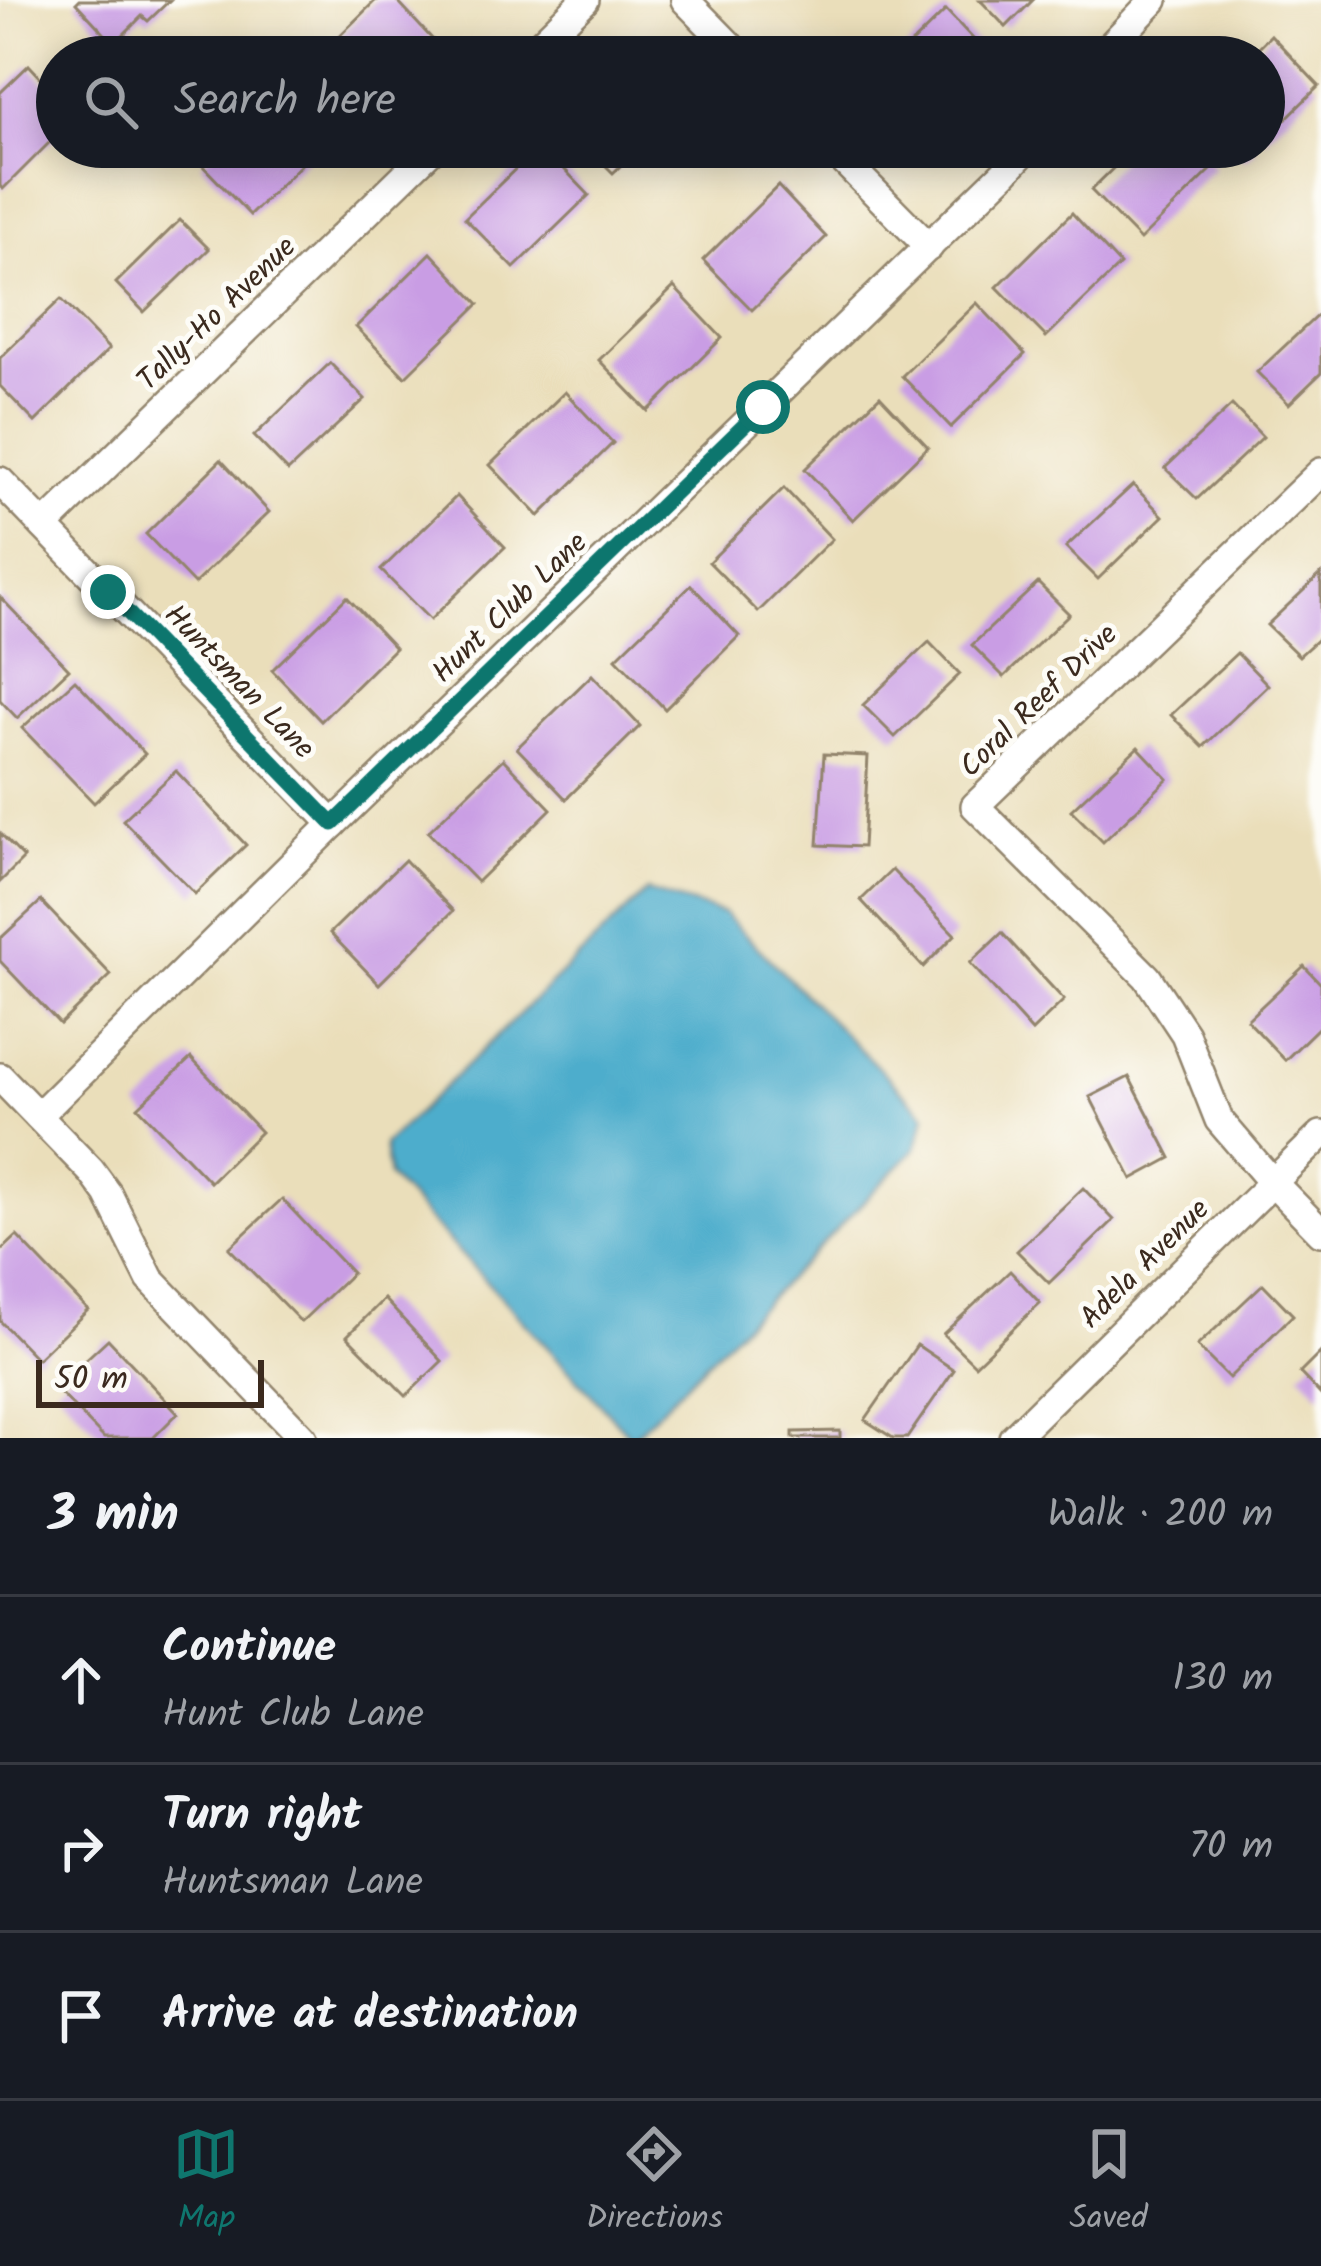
<!DOCTYPE html>
<html lang="en">
<head>
<meta charset="utf-8">
<style>
  body { margin:0; font-family:Kalam,sans-serif; background:#242831; color:#f1f3f6 }
  .scale { position:absolute; left:36px; bottom:30px; width:228px; box-sizing:border-box; padding-left:12px; border:6px solid #3b2a1e; border-top:0; font-size:33px; line-height:42px; white-space:nowrap; color:#3b2a1e; -webkit-text-stroke:9px #fdfcf7; paint-order:stroke }
  .stop { position:absolute; width:36px; height:36px; margin:-27px; border:9px solid #0f766e; border-radius:50%; background:#fff }
  .stop.end { background:#0f766e; border-color:#fff; box-shadow:0 3px 12px #0008 }
  .list { margin:0; padding:0; list-style:none }
  h2 { display:flex; justify-content:space-between; align-items:center; height:156px; margin:0; padding:0 48px; font-size:51px }
  h2 small { font-size:39px; font-weight:400; color:#9ea1a6 }
  .list li { display:grid; grid-template-columns:78px 1fr auto; gap:36px; align-items:center; box-sizing:border-box; height:168px; padding:0 48px; border-top:3px solid #363941 }
  .list b { display:block; font-size:45px; white-space:nowrap }
  .list p { margin:0; font-size:39px; white-space:nowrap; color:#9ea1a6 }
  .list em { font-size:39px; font-style:normal; color:#9ea1a6 }
  .icon { flex:none; width:66px; height:66px; fill:none; stroke:currentColor; stroke-width:2; stroke-linecap:round; stroke-linejoin:round }
  .map { position:relative; flex:none; width:1321px; height:1438px; overflow:hidden }
  .search { position:absolute; background:#171b24; box-shadow:0 6px 30px #0003; left:36px; right:36px; top:36px; height:132px; display:flex; align-items:center; gap:30px; box-sizing:border-box; padding:0 42px; border-radius:66px; color:#9ea1a6; font-size:45px }
  .sheet { height:660px; background:#171b24 }
  nav { display:flex; justify-content:space-around; align-items:center; box-sizing:border-box; height:168px; border-top:3px solid #363941; background:#171b24; font-size:33px; color:#9ea1a6 }
  nav a { display:grid; justify-items:center; gap:6px }
  nav .on { color:#0f766e }
  .map>svg:first-child { display:block }
</style>
</head>
<body>
<div class="map">
<svg width="1321" height="1438" viewBox="0 0 1321 1438">
  <rect width="100%" height="100%" fill="#fdfcf7"/>
  <filter id="ink" filterUnits="userSpaceOnUse"><feTurbulence type="fractalNoise" baseFrequency=".00833" numOctaves="2"/><feDisplacementMap in="SourceGraphic" scale="24" xChannelSelector="R" yChannelSelector="G"/><feConvolveMatrix kernelMatrix="1 2 1 2 8 2 1 2 1" color-interpolation-filters="sRGB"/></filter>
  <filter id="wash" filterUnits="userSpaceOnUse"><feTurbulence type="fractalNoise" baseFrequency=".004" numOctaves="4" result="noise"/><feDisplacementMap in="SourceGraphic" scale="48" xChannelSelector="R" yChannelSelector="G"/><feGaussianBlur stdDeviation="2.7" result="paint"/><feColorMatrix in="noise" values="0 0 0 0 0 0 0 0 0 0 0 0 0 0 0 0 0 1.4 0 .05"/><feComposite in="paint" operator="in"/></filter>
  <g filter="url(#wash)">
    <rect width="100%" height="100%" fill="#eadeba"/>
    <polygon fill="#4dadcc" stroke="#446c75" stroke-width="3" points="647,891 723,913 926,1115 916,1148 632,1438 389,1177 384,1145"/>
    <g id="blocks">
      <g fill="#c99de4">
        <polygon points="79,0 170,0 148,21 142,16 114,44 76,3"/>
        <polygon points="376,0 396,0 434,41 418,57 318,57"/>
        <polygon points="980,0 1033,0 1006,27"/>
        <polygon points="946,10 990,57 898,57"/>
        <polygon points="1271,35 1319,86 1264,140 1264,57 1249,57"/>
        <polygon points="29,65 57,95 57,135 3,189 0,186 0,93"/>
        <polygon points="219,147 319,147 250,215 201,164"/>
        <polygon points="538,147 543,147 589,195 514,268 465,218"/>
        <polygon points="587,147 640,147 613,173"/>
        <polygon points="1135,147 1195,147 1214,167 1140,240 1091,190"/>
        <polygon points="1233,147 1257,147 1245,159"/>
        <polygon points="778,186 826,237 752,310 703,260"/>
        <polygon points="1072,213 1120,265 1046,337 997,287"/>
        <polygon points="180,220 209,249 144,312 116,283"/>
        <polygon points="431,253 479,304 405,377 356,327"/>
        <polygon points="674,287 722,338 648,411 599,360"/>
        <polygon points="61,299 109,349 35,422 0,386 0,358"/>
        <polygon points="977,303 1025,354 951,427 902,376"/>
        <polygon points="1321,312 1321,373 1289,404 1257,372"/>
        <polygon points="330,363 365,399 288,471 254,436"/>
        <polygon points="565,392 613,443 539,516 490,465"/>
        <polygon points="880,396 928,447 853,520 805,469"/>
        <polygon points="1232,405 1263,437 1197,499 1165,468"/>
        <polygon points="221,460 269,512 194,584 146,534"/>
        <polygon points="1133,485 1163,516 1098,579 1066,547"/>
        <polygon points="784,488 832,539 758,612 709,562"/>
        <polygon points="457,496 505,547 430,620 381,570"/>
        <polygon points="1321,574 1321,636 1299,656 1267,625"/>
        <polygon points="1038,583 1069,614 1004,677 972,645"/>
        <polygon points="691,585 739,636 665,709 616,658"/>
        <polygon points="0,597 69,669 17,718 0,700"/>
        <polygon points="347,597 395,648 321,721 272,670"/>
        <polygon points="929,642 960,674 895,737 863,705"/>
        <polygon points="1237,653 1268,685 1203,747 1171,715"/>
        <polygon points="592,675 640,726 566,799 517,748"/>
        <polygon points="75,680 145,754 94,803 22,728"/>
        <polygon points="1138,747 1168,779 1103,842 1071,810"/>
        <polygon points="824,754 868,756 863,847 818,845"/>
        <polygon points="503,759 551,809 477,882 428,832"/>
        <polygon points="176,771 246,845 195,894 123,820"/>
        <polygon points="0,833 24,858 0,882"/>
        <polygon points="405,860 453,911 379,984 330,933"/>
        <polygon points="892,870 955,935 923,967 861,900"/>
        <polygon points="41,901 111,975 60,1024 0,961 0,939"/>
        <polygon points="1002,933 1064,1000 1032,1031 970,963"/>
        <polygon points="1304,966 1321,984 1321,1025 1285,1060 1247,1020"/>
        <polygon points="191,1058 261,1132 210,1182 138,1107"/>
        <polygon points="1129,1077 1171,1158 1132,1179 1090,1097"/>
        <polygon points="1083,1188 1114,1220 1049,1283 1017,1251"/>
        <polygon points="282,1199 352,1273 301,1322 229,1248"/>
        <polygon points="17,1236 88,1310 37,1359 0,1321 0,1252"/>
        <polygon points="1010,1271 1040,1303 975,1365 943,1334"/>
        <polygon points="1263,1284 1293,1315 1229,1378 1197,1346"/>
        <polygon points="384,1299 442,1361 406,1396 347,1336"/>
        <polygon points="108,1339 178,1413 153,1438 104,1438 55,1388"/>
        <polygon points="917,1345 954,1370 907,1438 893,1438 865,1420"/>
        <polygon points="1321,1352 1321,1395 1300,1373"/>
        <polygon points="840,1431 840,1438 793,1438 793,1432"/>
      </g>
    </g>
  </g>
  <g filter="url(#ink)">
    <use href="#blocks" fill-opacity="0" stroke="#92846c" stroke-width="3"/>
    <g fill="none" stroke-linecap="round" stroke-linejoin="round">
      <defs>
        <g id="street">
          <polyline points="685,0 741,57"/>
          <polyline points="527,57 585,0"/>
          <polyline points="1100,57 1154,0"/>
          <polyline points="830,147 929,247"/>
          <polyline points="1321,472 975,806 1147,977 1185,1034 1219,1120 1273,1183 1321,1232"/>
          <polyline points="0,481 333,824"/>
          <polyline points="44,526 434,147"/>
          <polyline points="0,1077 91,1171 108,1194 150,1279 303,1438"/>
          <polyline points="38,1116 333,824 1004,173 1028,147"/>
          <polyline points="1013,1438 1321,1135"/>
        </g>
      </defs>
      <use href="#street" stroke="#92846c" stroke-width="32"/>
      <use href="#street" stroke="#fff" stroke-width="27"/>
    </g>
  </g>
  <g fill="none" stroke-linecap="round" stroke-linejoin="round" filter="url(#ink)">
    <polyline stroke="#0f766e" stroke-width="15" points="108,592 333,824 763,407"/>
  </g>
  <g text-anchor="middle" stroke-width="10" stroke-linejoin="round" paint-order="stroke">
    <g font-size="30" fill="#3b2a1e" stroke="#fdfcf7">
      <text transform="translate(216 313) rotate(-44)" y="10">Tally-Ho Avenue</text>
      <text transform="translate(509 607) rotate(-44)" y="10">Hunt Club Lane</text>
      <text transform="translate(240 681) rotate(46)" y="10">Huntsman Lane</text>
      <text transform="translate(1038 700) rotate(-44)" y="10">Coral Reef Drive</text>
      <text transform="translate(1144 1263) rotate(-45)" y="10">Adela Avenue</text>
    </g>
  </g>
</svg>
<div class="scale">50 m</div>
<div class="stop" style="left:763px;top:407px"></div>
<div class="stop end" style="left:108px;top:592px"></div>
<div class="search"><svg class="icon" aria-label="search" viewBox="0 0 24 24"><circle cx="10" cy="10" r="6"/><path d="M15 15l6 6"/></svg>Search here</div>
</div>
<section class="sheet">
<h2>3 min<small>Walk · 200 m</small></h2>
<ul class="list">
<li><svg class="icon" aria-label="ahead" viewBox="0 0 24 24"><path d="M12 20V5M6 11l6-6 6 6"/></svg><div><b>Continue</b><p>Hunt Club Lane</p></div><em>130 m</em></li>
<li><svg class="icon" aria-label="right" viewBox="0 0 24 24"><path d="M7 20v-9h11M14 6l5 5-5 5"/></svg><div><b>Turn right</b><p>Huntsman Lane</p></div><em>70 m</em></li>
<li><svg class="icon" aria-label="arrive" viewBox="0 0 24 24"><path d="M6 21V4h12l-3 4 3 4H6"/></svg><div><b>Arrive at destination</b></div></li>
</ul>
</section>
<nav>
<a class="on"><svg class="icon" aria-label="map" viewBox="0 0 24 24"><path d="M3 6l6-2 6 2 6-2v14l-6 2-6-2-6 2zM9 4v14M15 6v14"/></svg>Map</a>
<a><svg class="icon" aria-label="directions" viewBox="0 0 24 24"><path d="M12 3l9 9-9 9-9-9zM9 14v-3h6M13 9l2 2-2 2"/></svg>Directions</a>
<a><svg class="icon" aria-label="saved" viewBox="0 0 24 24"><path d="M7 4h10v16l-5-4-5 4z"/></svg>Saved</a>
</nav>
</body>
</html>
